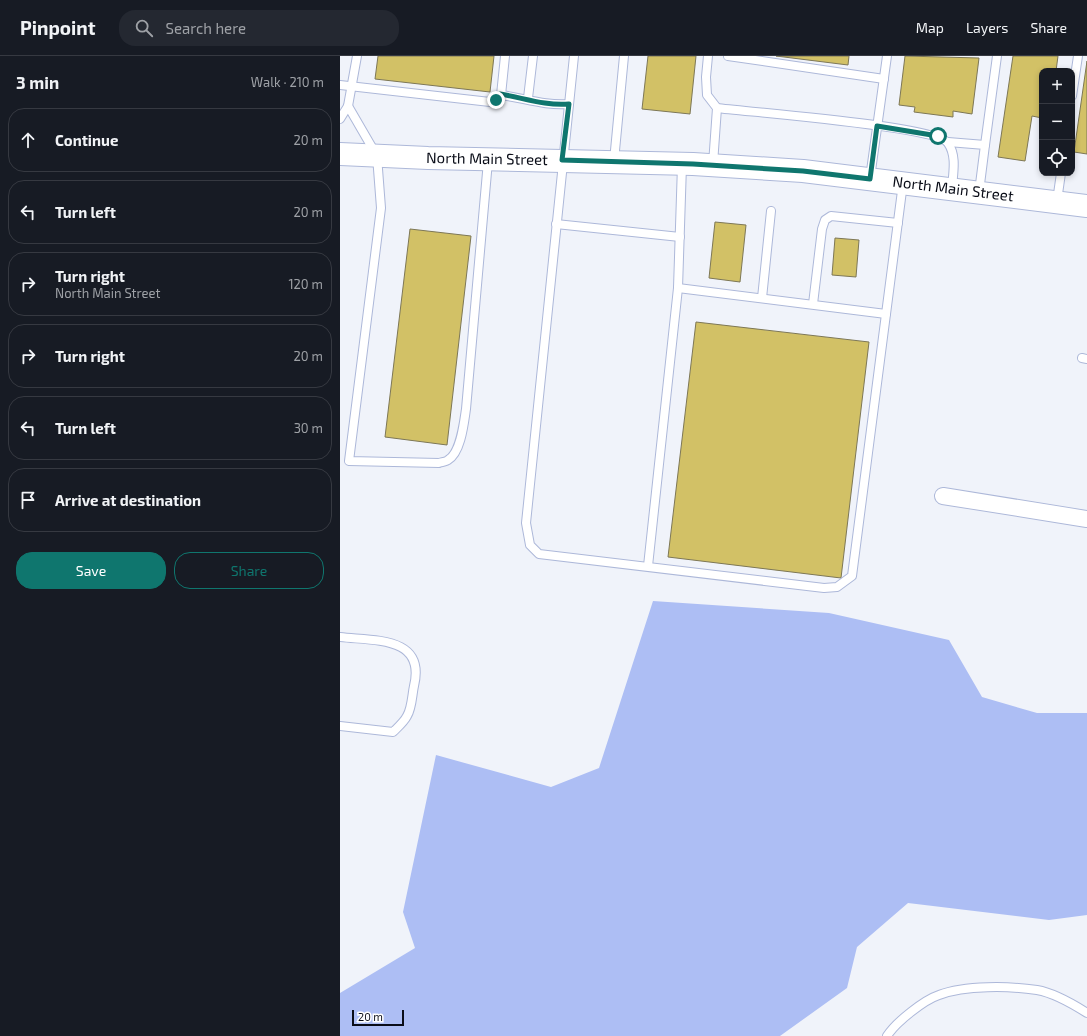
<!DOCTYPE html>
<html lang="en">
<head>
<meta charset="utf-8">
<style>
  body { margin:0; font-family:"Exo 2",sans-serif; background:#242831; color:#f1f3f6 }
  .controls { position:absolute; right:12px; top:12px; display:grid; overflow:hidden; border-radius:8px; box-shadow:0 2px 6px #0003 }
  .controls button { width:36px; height:36px; display:grid; place-items:center; padding:0; border:0; border-bottom:1px solid #363941; background:#171b24; color:#f1f3f6; font:20px sans-serif }
  .scale { position:absolute; left:12px; bottom:10px; width:52px; box-sizing:border-box; padding-left:4px; border:2px solid #0a0d18; border-top:0; font-size:11px; line-height:14px; white-space:nowrap; color:#0a0d18; -webkit-text-stroke:3px #fff; paint-order:stroke }
  .stop { position:absolute; width:12px; height:12px; margin:-9px; border:3px solid #0f766e; border-radius:50%; background:#fff }
  .stop.end { background:#0f766e; border-color:#fff; box-shadow:0 1px 4px #0008 }
  .list { margin:0; padding:0; list-style:none }
  h2 { display:flex; justify-content:space-between; align-items:center; height:52px; margin:0; padding:0 16px; font-size:17px }
  h2 small { font-size:13px; font-weight:400; color:#9ea1a6 }
  .list li { display:grid; grid-template-columns:26px 1fr auto; gap:12px; align-items:center; box-sizing:border-box; height:64px; margin:0 8px 8px; padding:0 8px; border:1px solid #363941; border-radius:16px }
  .list b { display:block; font-size:15px; white-space:nowrap }
  .list p { margin:0; font-size:13px; white-space:nowrap; color:#9ea1a6 }
  .list em { font-size:13px; font-style:normal; color:#9ea1a6 }
  .actions { display:flex; gap:8px; padding:12px 16px }
  .actions a { flex:1; padding:9px 0; border:1px solid #0f766e; border-radius:16px; text-align:center; font-size:14px; color:#0f766e }
  .actions .main { background:#0f766e; color:#fff }
  .icon { flex:none; width:22px; height:22px; fill:none; stroke:currentColor; stroke-width:2; stroke-linecap:round; stroke-linejoin:round }
  .map { position:relative; flex:none; width:747px; height:980px; overflow:hidden }
  header { display:flex; align-items:center; gap:24px; box-sizing:border-box; height:56px; padding:0 20px; background:#171b24; border-bottom:1px solid #363941 }
  header strong { font-size:19px }
  nav { display:flex; gap:22px; margin-inline-start:auto; font-size:14px }
  .search { width:280px; height:36px; background:#242831; display:flex; align-items:center; gap:10px; box-sizing:border-box; padding:0 14px; border-radius:16px; color:#9ea1a6; font-size:15px }
  main { display:flex }
  aside { flex:1; background:#171b24 }
  .map>svg:first-child { display:block }
</style>
</head>
<body>
<header>
<strong>Pinpoint</strong>
<div class="search"><svg class="icon" aria-label="search" viewBox="0 0 24 24"><circle cx="10" cy="10" r="6"/><path d="M15 15l6 6"/></svg>Search here</div>
<nav><a>Map</a><a>Layers</a><a>Share</a></nav>
</header>
<main>
<aside>
<h2>3 min<small>Walk · 210 m</small></h2>
<ul class="list">
<li><svg class="icon" aria-label="ahead" viewBox="0 0 24 24"><path d="M12 20V5M6 11l6-6 6 6"/></svg><div><b>Continue</b></div><em>20 m</em></li>
<li><svg class="icon" aria-label="left" viewBox="0 0 24 24"><path d="M17 20v-9H6M10 6l-5 5 5 5"/></svg><div><b>Turn left</b></div><em>20 m</em></li>
<li><svg class="icon" aria-label="right" viewBox="0 0 24 24"><path d="M7 20v-9h11M14 6l5 5-5 5"/></svg><div><b>Turn right</b><p>North Main Street</p></div><em>120 m</em></li>
<li><svg class="icon" aria-label="right" viewBox="0 0 24 24"><path d="M7 20v-9h11M14 6l5 5-5 5"/></svg><div><b>Turn right</b></div><em>20 m</em></li>
<li><svg class="icon" aria-label="left" viewBox="0 0 24 24"><path d="M17 20v-9H6M10 6l-5 5 5 5"/></svg><div><b>Turn left</b></div><em>30 m</em></li>
<li><svg class="icon" aria-label="arrive" viewBox="0 0 24 24"><path d="M6 21V4h12l-3 4 3 4H6"/></svg><div><b>Arrive at destination</b></div></li>
</ul>
<div class="actions"><a class="main">Save</a><a>Share</a></div>
</aside>
<div class="map">
<svg width="747" height="980" viewBox="0 0 747 980">
  <rect width="100%" height="100%" fill="#f0f3fa"/>
  <polygon fill="#adbef4" points="313,545 489,557 609,584 642,641 697,657 747,657 747,859 709,864 568,847 517,891 507,932 440,980 0,980 0,937 75,892 63,856 96,699 211,731 259,712"/>
  <g fill="#d2c166" stroke="#7d7756">
    <polygon points="38,0 154,0 150,36 35,23"/>
    <polygon points="308,0 356,0 350,58 302,53"/>
    <polygon points="436,0 509,0 508,9"/>
    <polygon points="565,0 639,2 632,58 613,55 613,61 574,56 575,51 559,49"/>
    <polygon points="673,0 718,0 716,15 702,15 702,62 692,60 685,105 658,101"/>
    <polygon points="747,5 747,98 734,96"/>
    <polygon points="375,166 406,169 400,226 369,222"/>
    <polygon points="70,173 131,180 107,389 45,381"/>
    <polygon points="495,182 519,184 516,221 492,219"/>
    <polygon points="356,266 529,286 501,522 328,501"/>
  </g>
  <g fill="none" stroke-linecap="round" stroke-linejoin="round">
    <defs>
      <g id="lane">
        <polyline points="234,0 186,467 190,489 199,498 484,532 497,531 512,520 563,127"/>
        <polyline points="368,0 366,21 367,39 377,52 373,108"/>
        <polyline points="388,0 544,23"/>
        <polyline points="0,29 150,46 157,44 161,39 165,0"/>
        <path d="M 161,39 C 184,42 205,50 229,48"/>
        <polyline points="732,40 738,0"/>
        <polyline points="188,42 193,0"/>
        <polyline points="8,50 17,0"/>
        <path d="M 377,52 C 408,56 596,70 608,87 C 617,100 613,117 612,132"/>
        <path d="M 0,63 L 8,50 L 37,100 L 41,152 L 9,405 L 99,407 C 101,406 106,406 108,404 C 121,397 124,366 126,353 L 148,105"/>
        <polyline points="608,86 645,89 639,136"/>
        <polyline points="645,89 657,0"/>
        <polyline points="274,105 284,0"/>
        <polyline points="530,122 547,0"/>
        <polyline points="717,145 721,117"/>
        <polyline points="216,168 340,181"/>
        <polyline points="338,232 546,258"/>
        <polyline points="422,242 431,155"/>
        <polyline points="473,248 482,173 485,164 491,160 558,167"/>
        <polyline points="742,302 747,303"/>
        <polyline points="308,510 338,232 342,109"/>
        <path d="M 0,581 C 34,585 86,580 74,630 C 72,639 72,652 67,660 C 64,666 58,671 53,676 L 0,670"/>
        <path d="M 547,980 C 556,966 584,944 599,939 C 625,929 670,930 697,934 C 714,937 733,948 747,957"/>
      </g>
      <polyline id="street" points="603,440 747,463"/>
      <polyline id="primary" points="0,98 88,102 353,108 463,115 747,150"/>
    </defs>
    <use href="#lane" stroke="#adb8d9" stroke-width="10"/>
    <use href="#street" stroke="#adb8d9" stroke-width="18"/>
    <use href="#primary" stroke="#adb8d9" stroke-width="24"/>
    <use href="#lane" stroke="#fff" stroke-width="8"/>
    <use href="#street" stroke="#fff" stroke-width="16"/>
    <use href="#primary" stroke="#fff" stroke-width="22"/>
  </g>
  <g fill="none" stroke-linecap="round" stroke-linejoin="round">
    <path stroke="#0f766e" stroke-width="5" d="M 156,44 L 160,38 C 184,42 205,50 229,48 L 222,104 L 353,108 L 463,115 L 530,123 L 537,70 L 598,80"/>
  </g>
  <g text-anchor="middle" stroke-width="3" stroke-linejoin="round" paint-order="stroke">
    <g font-size="15" fill="#0a0d18" stroke="#fff">
      <text transform="translate(147 103) rotate(1)" y="5">North Main Street</text>
      <text transform="translate(613 133) rotate(7)" y="5">North Main Street</text>
    </g>
  </g>
</svg>
<div class="controls">
<button>+</button>
<button>−</button>
<button><svg class="icon" aria-label="locate" viewBox="0 0 24 24"><circle cx="12" cy="12" r="6"/><path d="M12 2v4M12 18v4M2 12h4M18 12h4"/></svg></button>
</div>
<div class="scale">20 m</div>
<div class="stop" style="left:598px;top:80px"></div>
<div class="stop end" style="left:156px;top:44px"></div>
</div>
</main>
</body>
</html>
